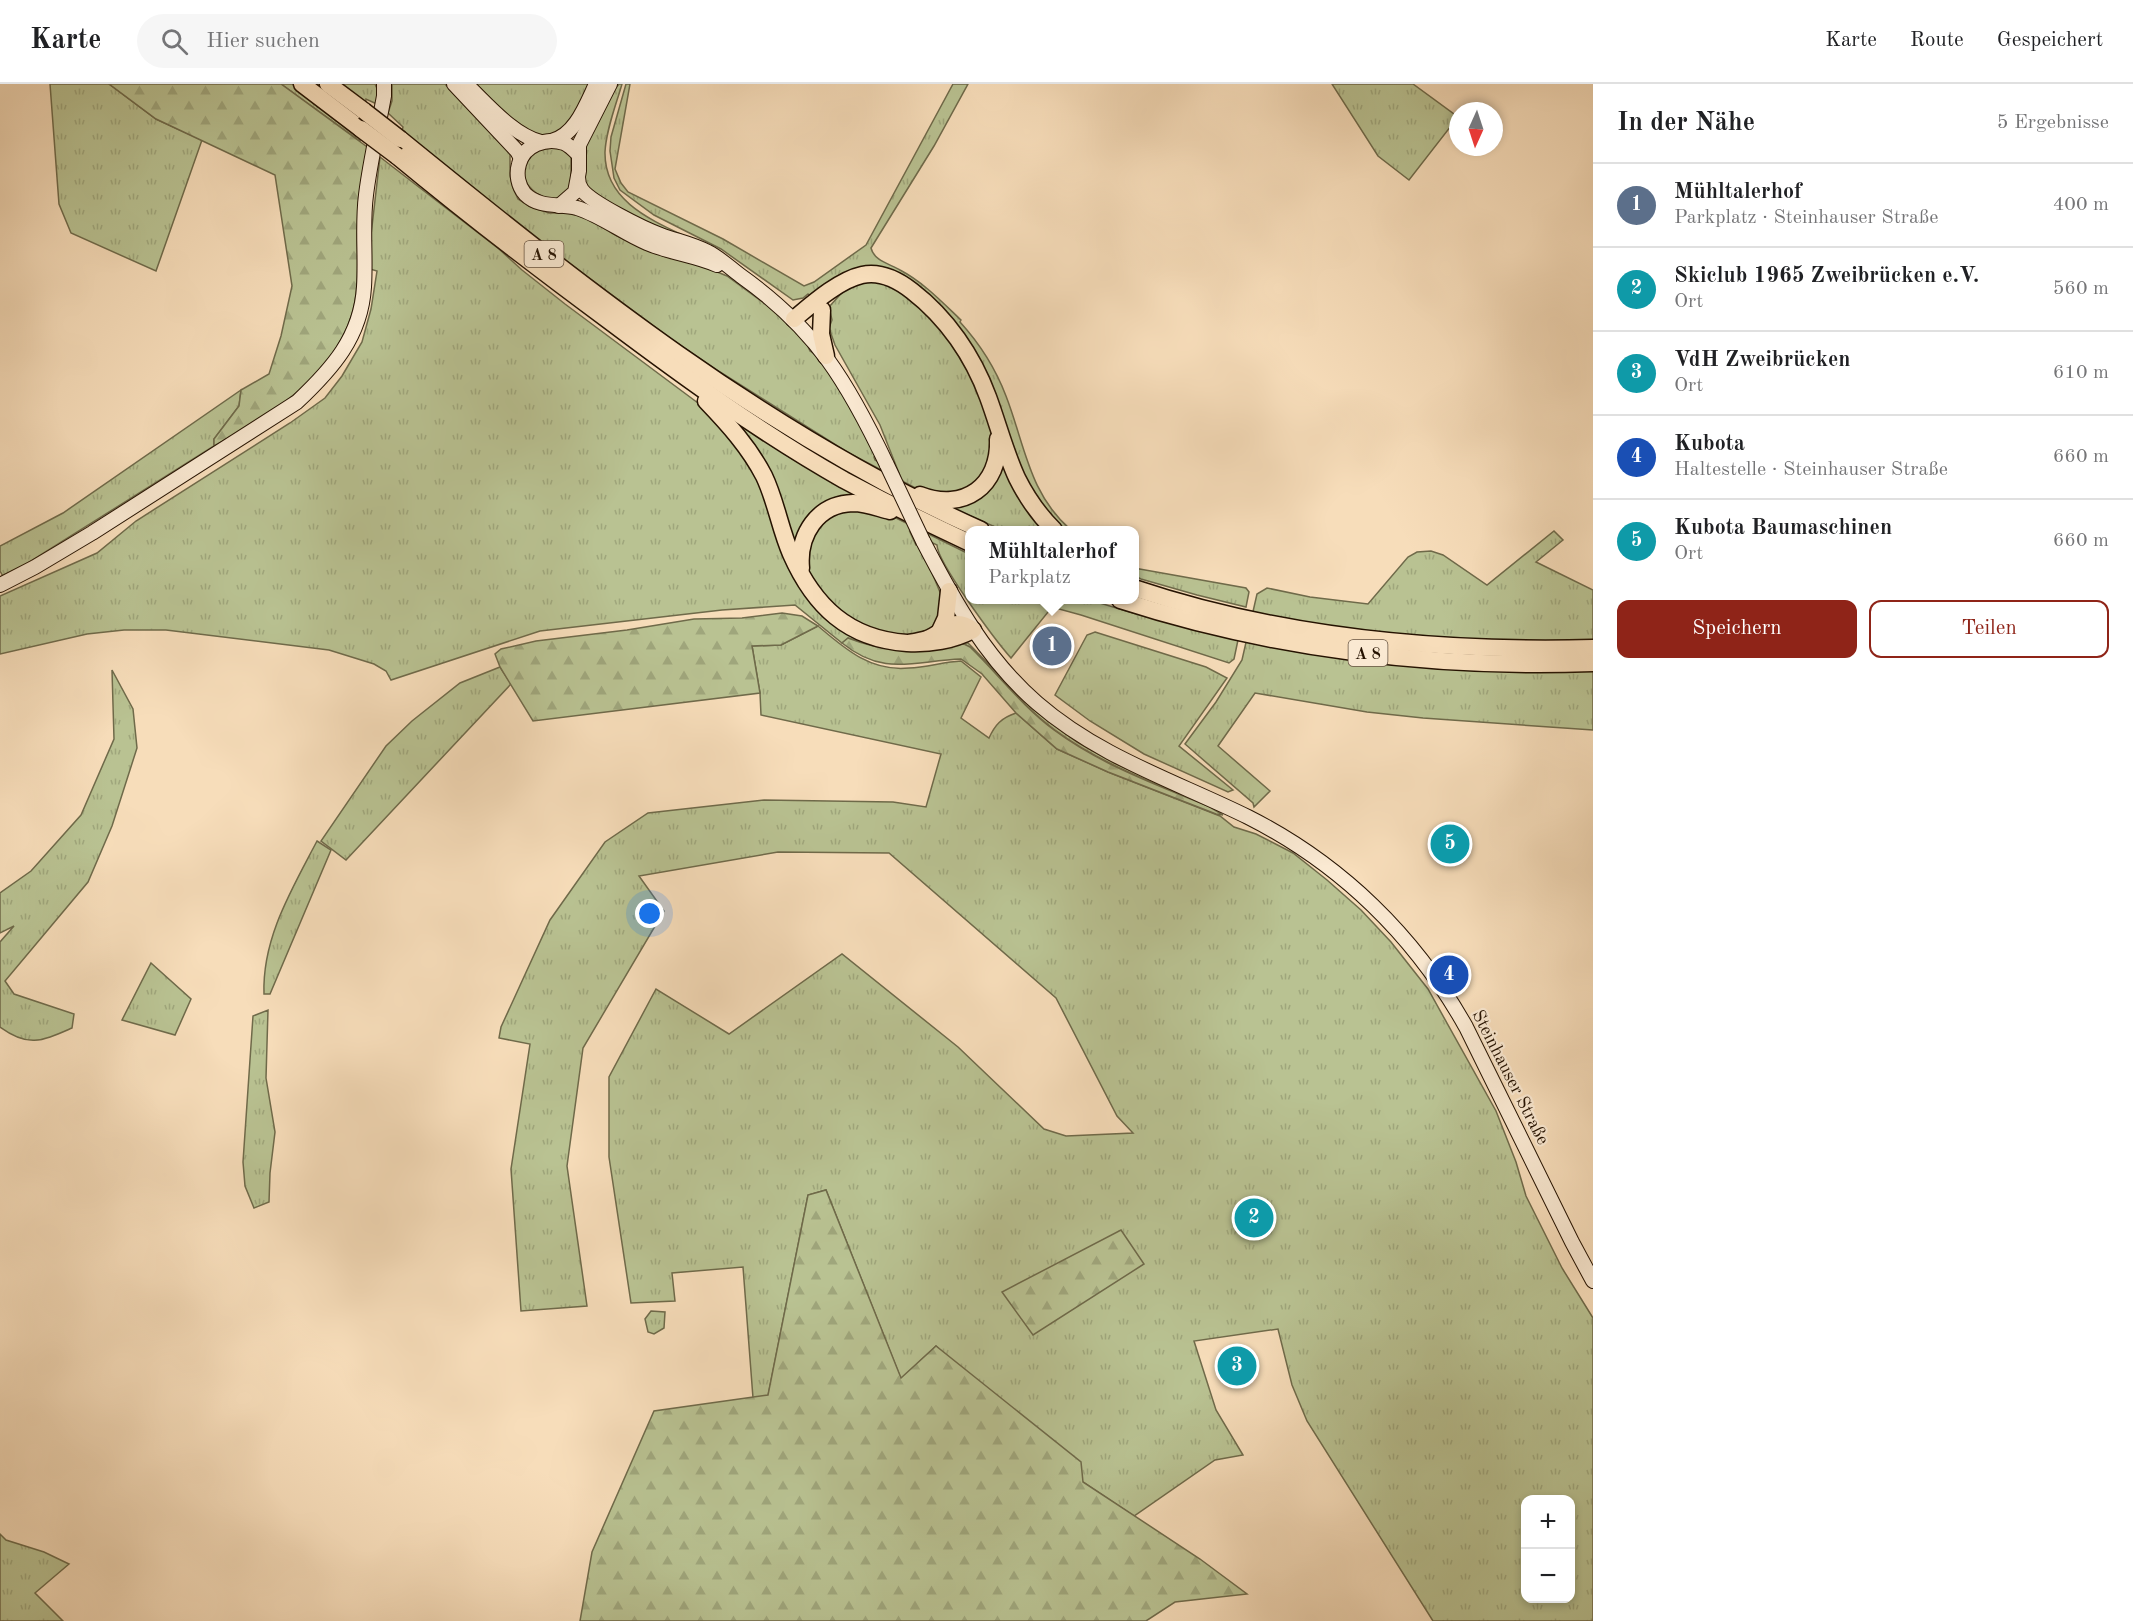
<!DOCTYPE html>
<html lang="de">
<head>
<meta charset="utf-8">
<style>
  body { margin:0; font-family:"Old Standard TT",serif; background:#f6f6f6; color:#202124 }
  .controls { position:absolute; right:18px; bottom:18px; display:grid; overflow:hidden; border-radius:12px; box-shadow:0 3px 9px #0003 }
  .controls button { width:54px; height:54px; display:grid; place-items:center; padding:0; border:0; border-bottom:2px solid #e0e0e0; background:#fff; color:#202124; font:30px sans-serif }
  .compass { position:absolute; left:1449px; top:18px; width:54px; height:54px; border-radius:50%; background:#fff; box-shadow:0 3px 9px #0003; rotate:183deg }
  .you { position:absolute; left:650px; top:830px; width:21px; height:21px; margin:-15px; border:4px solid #fff; border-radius:50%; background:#1a73e8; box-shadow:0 0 0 9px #1a73e833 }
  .badge { display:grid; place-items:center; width:39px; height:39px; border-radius:50%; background:#8f2418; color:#fff; font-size:20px; font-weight:700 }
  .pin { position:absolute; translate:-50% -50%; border:3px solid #fff; box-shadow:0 2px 6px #0006 }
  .popup { position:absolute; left:965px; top:442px; width:174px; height:78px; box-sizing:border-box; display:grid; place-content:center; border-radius:12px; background:#fff; filter:drop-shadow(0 2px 4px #0005); font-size:20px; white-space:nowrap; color:#757577 }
  .popup b { font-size:22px; color:#202124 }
  .popup::after { content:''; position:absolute; left:50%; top:100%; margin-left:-12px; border:12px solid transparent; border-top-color:#fff }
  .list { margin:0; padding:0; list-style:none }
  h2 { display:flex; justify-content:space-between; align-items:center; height:78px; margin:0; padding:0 24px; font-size:26px }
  h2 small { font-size:20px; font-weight:400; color:#757577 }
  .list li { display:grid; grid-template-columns:39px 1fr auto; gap:18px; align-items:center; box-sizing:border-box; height:84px; padding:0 24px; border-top:2px solid #e0e0e0 }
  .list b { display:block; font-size:22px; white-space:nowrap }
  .list p { margin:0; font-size:20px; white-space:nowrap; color:#757577 }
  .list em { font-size:20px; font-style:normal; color:#757577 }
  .actions { display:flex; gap:12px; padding:18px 24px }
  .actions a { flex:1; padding:14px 0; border:2px solid #8f2418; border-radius:12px; text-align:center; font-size:21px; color:#8f2418 }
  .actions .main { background:#8f2418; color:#fff }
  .icon { flex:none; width:33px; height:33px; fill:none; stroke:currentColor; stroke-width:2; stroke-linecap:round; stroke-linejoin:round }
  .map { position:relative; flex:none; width:1593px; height:1537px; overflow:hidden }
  header { display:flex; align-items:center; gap:36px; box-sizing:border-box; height:84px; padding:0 30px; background:#fff; border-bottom:2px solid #e0e0e0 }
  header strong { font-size:28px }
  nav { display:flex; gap:33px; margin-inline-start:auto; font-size:21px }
  .search { width:420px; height:54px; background:#f6f6f6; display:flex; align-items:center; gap:15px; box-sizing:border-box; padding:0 21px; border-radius:33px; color:#757577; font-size:22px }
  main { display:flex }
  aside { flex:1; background:#fff }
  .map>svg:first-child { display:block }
</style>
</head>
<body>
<header>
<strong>Karte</strong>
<div class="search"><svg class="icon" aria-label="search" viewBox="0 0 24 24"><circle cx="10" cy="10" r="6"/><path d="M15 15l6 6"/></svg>Hier suchen</div>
<nav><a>Karte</a><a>Route</a><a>Gespeichert</a></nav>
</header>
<main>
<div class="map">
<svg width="1593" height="1537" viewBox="0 0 1593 1537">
  <defs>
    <pattern id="grass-tufts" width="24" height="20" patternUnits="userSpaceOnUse" patternTransform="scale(1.5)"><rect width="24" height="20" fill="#b9c292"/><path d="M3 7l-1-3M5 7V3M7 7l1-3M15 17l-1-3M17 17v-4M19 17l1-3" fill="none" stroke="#9fa67c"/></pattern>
    <pattern id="forest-firs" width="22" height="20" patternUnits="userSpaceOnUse" patternTransform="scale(1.5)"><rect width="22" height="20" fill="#b9c292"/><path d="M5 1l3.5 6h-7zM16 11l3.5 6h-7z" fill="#9fa67c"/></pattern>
  </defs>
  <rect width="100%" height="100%" fill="#f7ddba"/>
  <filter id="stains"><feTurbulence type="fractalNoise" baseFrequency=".00333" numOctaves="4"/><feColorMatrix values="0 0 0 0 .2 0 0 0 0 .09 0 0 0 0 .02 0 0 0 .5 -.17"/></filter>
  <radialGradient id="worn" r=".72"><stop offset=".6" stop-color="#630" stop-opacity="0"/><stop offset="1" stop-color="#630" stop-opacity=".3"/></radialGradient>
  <g fill="url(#grass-tufts)" stroke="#6f6a4a" stroke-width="1.5" fill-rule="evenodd">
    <polygon points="50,0 109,0 156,35 202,56 156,187 71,149 59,120"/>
    <polygon points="281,0 375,0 379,9 379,21 366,15 360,57"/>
    <polygon points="392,0 445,0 510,69 510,92 513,104 518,115 529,122 549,129 571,129 588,135 617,152 663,172 698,180 727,192 779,230 805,256 810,267 818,272 831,288 878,372 874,373 875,376 899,389 880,341 835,261 829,244 832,236 829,223 846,204 866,196 897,203 936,236 977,300 992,341 989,387 963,410 923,408 847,368 720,288 670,254 542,159 402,47 403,43 388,29 392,17"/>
    <path d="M 476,0 L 590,0 C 584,14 576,35 564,45 C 534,71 495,18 476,0 Z"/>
    <path d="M 619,0 L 622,0 C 616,21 606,46 605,68 C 604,121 659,139 699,159 L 646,139 L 616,123 L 588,104 L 585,97 L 586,61 L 609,12 Z"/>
    <path d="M 626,0 L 630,0 L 615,85 L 621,99 L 628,108 L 723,155 L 804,202 L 814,198 L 866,161 L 953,0 L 968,0 L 934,62 L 871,164 C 874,177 890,180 900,186 C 923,198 942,218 961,236 L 960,238 C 980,260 995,283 1006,312 C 1025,361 1029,410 1071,446 L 1059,446 L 1029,410 L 983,288 L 890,187 L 813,215 L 808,210 L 803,214 L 793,216 L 721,165 L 654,131 L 620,106 L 614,94 L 610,67 L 611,53 Z"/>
    <polygon points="1332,0 1413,0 1458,33 1409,96 1378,72"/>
    <path d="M 564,63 L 571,72 L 571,103 C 567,107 562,114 556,115 C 553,116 550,115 547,114 C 524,107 513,81 535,68 C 544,63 554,65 564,63 Z"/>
    <path d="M 380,73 L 499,165 L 522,186 L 565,220 L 706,325 L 753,381 L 783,458 L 848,550 L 968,559 L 1034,626 L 1077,658 L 1114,679 L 1221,726 L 1220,728 C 1164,702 1105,683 1055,646 C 1022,622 998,590 970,563 L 964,560 C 917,565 894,572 848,554 L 842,559 L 795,521 L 722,526 L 540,547 L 391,596 L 386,587 L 374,580 L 329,566 L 166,546 L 124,546 L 87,550 L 0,570 L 0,512 L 97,469 L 136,437 L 290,339 L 325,314 L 342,292 L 362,258 L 371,225 L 377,187 L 370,185 L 371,151 Z"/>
    <polygon points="241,306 239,322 214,355 214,362 4,494 0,487 0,462 63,429"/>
    <polygon points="732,336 861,414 848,416 798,463"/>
    <polygon points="1001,372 1049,446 1002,446 952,424"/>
    <path d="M 838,424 L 890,431 L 969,470 L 970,516 L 1090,516 L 1133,529 L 1238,556 L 1234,575 L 1229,579 L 1081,531 L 1052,523 L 1011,574 C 996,557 937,478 937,461 L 910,448 L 916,461 L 921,462 L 944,518 L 933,547 L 897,553 L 850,538 L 810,496 L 804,464 L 829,428 Z"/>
    <polygon points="1554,447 1563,456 1536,478 1593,506 1593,646 1423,634 1367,628 1255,609 1218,662 1270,707 1254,723 1253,719 1185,660 1216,618 1242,576 1257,510 1267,504 1310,513 1368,520 1408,473 1417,468 1431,467 1443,471 1487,501"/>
    <polygon points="1134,484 1246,504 1249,508 1246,523 1197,511 1141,495 1135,492"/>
    <path d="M 818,542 C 845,565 871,588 909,584 C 927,583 944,578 961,577 L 981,593 L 961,634 L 989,654 C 995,641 1001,634 1016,629 L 1057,665 L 1108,688 L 1220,732 L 1234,743 L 1256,750 L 1293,769 L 1327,796 L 1361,826 L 1391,858 L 1428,905 L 1496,1027 L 1516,1078 L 1526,1112 L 1562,1184 L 1593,1234 L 1593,1537 L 1433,1537 L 1307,1337 L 1292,1301 L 1278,1245 L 1194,1257 L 1216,1326 L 1243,1371 L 1215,1376 L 1134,1432 L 1083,1398 L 936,1262 L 901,1295 L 826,1106 L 808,1111 L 768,1312 L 753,1314 L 743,1183 L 672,1189 L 675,1217 L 631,1219 L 609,1073 L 609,993 L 656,905 L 729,950 L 842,870 L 958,963 L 1044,1045 L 1066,1052 L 1133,1049 L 1117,1032 L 1056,914 L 889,769 L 778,768 L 639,792 L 664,827 L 583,964 L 567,1082 L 587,1222 L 521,1227 L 511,1085 L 530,960 L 499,954 L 501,943 L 550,836 L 605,758 L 648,729 L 764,716 L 893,718 L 926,723 L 941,670 L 761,631 L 760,609 L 752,562 L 781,561 ZM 1526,1416 L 1570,1416 L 1570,1514 L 1526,1514 Z"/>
    <polygon points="1095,548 1206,583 1227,594 1179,662 1233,706 1228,708 1144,670 1090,637 1055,611 1087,551"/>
    <polygon points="500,583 511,600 346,776 321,757 386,662 412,637 460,599"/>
    <path d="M 112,586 L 133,625 L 137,664 L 112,742 L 88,798 L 5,897 L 14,910 L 74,930 L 72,944 C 42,957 29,964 0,943 L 0,858 L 14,842 L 0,849 L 0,809 L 31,787 L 81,731 L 114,655 Z"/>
    <path d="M 317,757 L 331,766 L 270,910 L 264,910 C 262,854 292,805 317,757 Z"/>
    <polygon points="151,879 191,915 175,951 122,936"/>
    <polygon points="268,926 266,994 275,1048 270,1089 269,1118 254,1124 245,1102 243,1078 253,932"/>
    <polygon points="651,1227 665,1228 664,1244 654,1250 648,1248 645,1235"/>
    <polygon points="0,1450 6,1456 44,1468 69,1480 35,1509 63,1537 0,1537"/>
  </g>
  <g fill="url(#forest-firs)" stroke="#6f6a4a" stroke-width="1.5">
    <path d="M 109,0 L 281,0 L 370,65 C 366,89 359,113 358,137 C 356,169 361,203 351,233 C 330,296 269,331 214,362 L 214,355 L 239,322 L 241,306 L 269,290 L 281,252 L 292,202 L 275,91 L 156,35 Z"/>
    <polygon points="782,529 802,532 818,542 781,561 752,562 760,609 533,637 500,583 495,570 501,565 536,557 627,546 694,535 742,534"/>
    <path d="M 848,554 C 894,572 917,565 964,560 L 970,563 C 998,590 1022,622 1054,646 C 1101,681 1157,701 1210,723 L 1223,731 L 1216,730 L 1108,688 L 1057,665 L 1016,629 L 982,590 L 961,575 C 913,577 884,593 842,559 Z"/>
    <polygon points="826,1106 901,1294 936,1262 1081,1378 1083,1398 1200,1475 1247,1510 1175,1518 1146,1537 580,1537 592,1468 654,1327 768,1311 808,1111"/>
    <polygon points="1121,1146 1144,1180 1033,1251 1002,1208"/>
  </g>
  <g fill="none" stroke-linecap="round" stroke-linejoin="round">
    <defs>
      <g id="secondary">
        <polyline points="454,0 517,67 521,74"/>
        <path d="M 466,0 C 487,20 513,51 541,58"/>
        <path d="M 551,57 C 575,52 586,21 596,0"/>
        <path d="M 578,70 C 574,66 569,61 564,59 C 546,53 524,61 519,80 C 516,90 518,102 525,110 C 540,125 560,119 577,124 C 602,132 623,149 647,159 C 670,169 694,171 717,181"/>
        <path d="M 578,93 C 578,98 579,102 582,106 C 592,119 644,145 661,151 C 677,157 693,160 708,168 C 720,174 730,184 741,192 C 817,246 848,299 887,381"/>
        <polyline points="559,122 575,108 579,87 579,61 610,0"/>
        <path d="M 923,457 C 954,517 986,575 1037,619 C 1099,673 1175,697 1248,733 C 1341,780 1415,852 1466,943 L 1572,1158 L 1593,1197"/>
        <path d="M 0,501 L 35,483 L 92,449 L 297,318 C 332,285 361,253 364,203 C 366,172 362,141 366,111 C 370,78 378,45 384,12 L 384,0"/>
      </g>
      <g id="highway">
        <polyline points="302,0 361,45"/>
        <polyline points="328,0 364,27"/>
        <path d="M 400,55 C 582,203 766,350 981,446"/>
        <path d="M 397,72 C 466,129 536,183 608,236 C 684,293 761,349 844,396 C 885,418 927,439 970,459"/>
        <polyline points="822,226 821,250 826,272"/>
        <path d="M 794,235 C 812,220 839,196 862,191 C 880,187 898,196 912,207 C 947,234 973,272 988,313 C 998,340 1005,368 1017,394 C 1027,414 1039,431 1054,446"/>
        <path d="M 706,317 C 728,340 749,363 764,392 C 776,417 780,445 791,470 C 814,522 848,555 907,559 C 931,560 951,557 973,546 C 953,531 945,548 927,555 C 921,557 914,558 908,559"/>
        <path d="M 920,411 C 964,428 1000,402 998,355"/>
        <path d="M 801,484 C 798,451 817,420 853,419 C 866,419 878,424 890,427"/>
        <path d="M 1134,504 C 1280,553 1441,568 1593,564"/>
        <path d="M 1120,516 C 1271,565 1434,585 1593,579"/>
        <polyline points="939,549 946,534 949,507"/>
      </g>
    </defs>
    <use href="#secondary" stroke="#251201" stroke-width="16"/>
    <use href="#highway" stroke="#251201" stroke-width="19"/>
    <use href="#secondary" stroke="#fae9d2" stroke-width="14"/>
    <use href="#highway" stroke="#f7ddba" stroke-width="16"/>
    <defs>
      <polyline id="secondary-bridge" points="887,381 923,457"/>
      <g id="highway-bridge">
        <polyline points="364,27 400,55"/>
        <polyline points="361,45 397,72"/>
      </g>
    </defs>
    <use href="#secondary-bridge" stroke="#251201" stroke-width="16" stroke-linecap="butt"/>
    <use href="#highway-bridge" stroke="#251201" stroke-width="19" stroke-linecap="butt"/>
    <use href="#secondary-bridge" stroke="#fae9d2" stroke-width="14"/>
    <use href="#highway-bridge" stroke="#f7ddba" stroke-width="16"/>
  </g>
  <g text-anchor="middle" stroke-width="4.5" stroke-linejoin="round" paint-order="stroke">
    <g fill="#fae9d2" stroke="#655240" stroke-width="1.5">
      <rect x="524.5" y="157" width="39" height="26" rx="4.5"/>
      <rect x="1348.5" y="556" width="39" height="26" rx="4.5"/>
    </g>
    <g font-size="16" font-weight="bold" fill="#251201">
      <text x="544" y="176">A 8</text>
      <text x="1368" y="575">A 8</text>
    </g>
    <g font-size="18" fill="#251201" stroke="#fae9d2">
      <text transform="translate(1511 993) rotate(63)" y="6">Steinhauser Straße</text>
    </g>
  </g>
  <rect width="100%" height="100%" filter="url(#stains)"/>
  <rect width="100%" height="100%" fill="url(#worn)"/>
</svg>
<div class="controls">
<button>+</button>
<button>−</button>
</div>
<svg class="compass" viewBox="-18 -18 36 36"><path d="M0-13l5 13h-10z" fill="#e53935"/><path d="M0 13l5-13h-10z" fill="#757577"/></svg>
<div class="you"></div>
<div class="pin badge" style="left:1052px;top:562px;background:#5c6f8a">1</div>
<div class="popup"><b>Mühltalerhof</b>Parkplatz</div>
<div class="pin badge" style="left:1254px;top:1134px;background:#0f9aa8">2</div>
<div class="pin badge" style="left:1237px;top:1282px;background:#0f9aa8">3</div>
<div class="pin badge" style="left:1449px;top:891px;background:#1a4fb4">4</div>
<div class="pin badge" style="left:1450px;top:760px;background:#0f9aa8">5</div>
</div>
<aside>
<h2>In der Nähe<small>5 Ergebnisse</small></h2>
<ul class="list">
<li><span class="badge" style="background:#5c6f8a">1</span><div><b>Mühltalerhof</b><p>Parkplatz · Steinhauser Straße</p></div><em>400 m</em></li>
<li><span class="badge" style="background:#0f9aa8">2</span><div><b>Skiclub 1965 Zweibrücken e.V.</b><p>Ort</p></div><em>560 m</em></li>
<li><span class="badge" style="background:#0f9aa8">3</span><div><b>VdH Zweibrücken</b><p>Ort</p></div><em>610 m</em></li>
<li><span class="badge" style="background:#1a4fb4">4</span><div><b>Kubota</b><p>Haltestelle · Steinhauser Straße</p></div><em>660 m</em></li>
<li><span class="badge" style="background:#0f9aa8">5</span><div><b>Kubota Baumaschinen</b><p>Ort</p></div><em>660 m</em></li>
</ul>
<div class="actions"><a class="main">Speichern</a><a>Teilen</a></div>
</aside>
</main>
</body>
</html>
